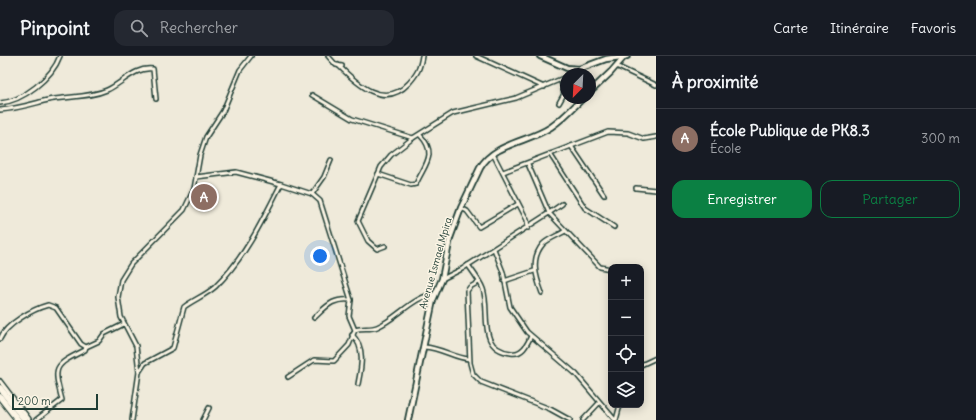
<!DOCTYPE html>
<html lang="fr">
<head>
<meta charset="utf-8">
<style>
  body { margin:0; font-family:Delius,sans-serif; background:#242831; color:#f1f3f6 }
  .controls { position:absolute; right:12px; bottom:12px; display:grid; overflow:hidden; border-radius:8px; box-shadow:0 2px 10px #0003 }
  .controls button { width:36px; height:36px; display:grid; place-items:center; padding:0; border:0; border-bottom:1px solid #363941; background:#171b24; color:#f1f3f6; font:20px sans-serif }
  .compass { position:absolute; left:560px; top:12px; width:36px; height:36px; border-radius:50%; background:#171b24; box-shadow:0 2px 10px #0003; rotate:204deg }
  .scale { position:absolute; left:12px; bottom:10px; width:86px; box-sizing:border-box; padding-left:4px; border:2px solid #1f3d34; border-top:0; font-size:11px; line-height:14px; white-space:nowrap; color:#1f3d34; -webkit-text-stroke:3px #fcf5e5; paint-order:stroke }
  .you { position:absolute; left:320px; top:200px; width:14px; height:14px; margin:-10px; border:3px solid #fff; border-radius:50%; background:#1a73e8; box-shadow:0 0 0 6px #1a73e833 }
  .badge { display:grid; place-items:center; width:26px; height:26px; border-radius:50%; background:#0b8043; color:#fff; font-size:13px; font-weight:700 }
  .pin { position:absolute; translate:-50% -50%; border:2px solid #fff; box-shadow:0 1px 4px #0006 }
  .list { margin:0; padding:0; list-style:none }
  h2 { display:flex; justify-content:space-between; align-items:center; height:52px; margin:0; padding:0 16px; font-size:17px }
  h2 small { font-size:13px; font-weight:400; color:#9ea1a6 }
  .list li { display:grid; grid-template-columns:26px 1fr auto; gap:12px; align-items:center; box-sizing:border-box; height:60px; padding:0 16px; border-top:1px solid #363941 }
  .list b { display:block; font-size:15px; white-space:nowrap }
  .list p { margin:0; font-size:13px; white-space:nowrap; color:#9ea1a6 }
  .list em { font-size:13px; font-style:normal; color:#9ea1a6 }
  .actions { display:flex; gap:8px; padding:12px 16px }
  .actions a { flex:1; padding:9px 0; border:1px solid #0b8043; border-radius:12px; text-align:center; font-size:14px; color:#0b8043 }
  .actions .main { background:#0b8043; color:#fff }
  .icon { flex:none; width:22px; height:22px; fill:none; stroke:currentColor; stroke-width:2; stroke-linecap:round; stroke-linejoin:round }
  .map { position:relative; flex:none; width:656px; height:364px; overflow:hidden }
  header { display:flex; align-items:center; gap:24px; box-sizing:border-box; height:56px; padding:0 20px; background:#171b24; border-bottom:1px solid #363941 }
  header strong { font-size:19px }
  nav { display:flex; gap:22px; margin-inline-start:auto; font-size:14px }
  .search { width:280px; height:36px; background:#242831; display:flex; align-items:center; gap:10px; box-sizing:border-box; padding:0 14px; border-radius:12px; color:#9ea1a6; font-size:15px }
  main { display:flex }
  aside { flex:1; background:#171b24 }
  .map>svg:first-child { display:block }
</style>
</head>
<body>
<header>
<strong>Pinpoint</strong>
<div class="search"><svg class="icon" aria-label="search" viewBox="0 0 24 24"><circle cx="10" cy="10" r="6"/><path d="M15 15l6 6"/></svg>Rechercher</div>
<nav><a>Carte</a><a>Itinéraire</a><a>Favoris</a></nav>
</header>
<main>
<div class="map">
<svg width="656" height="364" viewBox="0 0 656 364">
  <rect width="100%" height="100%" fill="#efeada"/>
  <filter id="ink" filterUnits="userSpaceOnUse"><feTurbulence type="fractalNoise" baseFrequency=".025" numOctaves="2"/><feDisplacementMap in="SourceGraphic" scale="8" xChannelSelector="R" yChannelSelector="G"/><feConvolveMatrix kernelMatrix="1 2 1 2 8 2 1 2 1" color-interpolation-filters="sRGB"/></filter>
  <g filter="url(#ink)">
    <g fill="none" stroke-linecap="round" stroke-linejoin="round">
      <defs>
        <g id="street">
          <polyline points="328,0 336,9 342,10"/>
          <polyline points="476,0 544,31"/>
          <path d="M 338,9 C 357,28 384,54 409,27 C 417,18 420,13 422,0"/>
          <polyline points="616,10 656,29"/>
          <polyline points="572,18 579,13"/>
          <polyline points="312,39 352,63 413,82 453,57 516,42 566,21"/>
          <path d="M 0,47 C 23,45 52,22 60,0"/>
          <polyline points="559,47 564,38 561,25"/>
          <path d="M 0,54 C 17,53 32,48 48,44 C 67,40 89,42 107,34 C 121,28 136,10 153,13 L 156,43"/>
          <polyline points="571,90 604,139"/>
          <polyline points="493,98 527,164 528,172"/>
          <polyline points="550,98 585,152 614,171"/>
          <polyline points="528,108 549,157 562,148"/>
          <polyline points="503,116 608,76 628,77 644,83 656,81"/>
          <path d="M 378,118 L 411,129 L 416,128 C 425,108 438,98 420,79"/>
          <polyline points="196,121 236,116 281,128"/>
          <polyline points="636,132 656,134"/>
          <polyline points="312,138 324,121 331,104"/>
          <polyline points="461,152 467,155 479,171 518,148"/>
          <polyline points="385,190 377,193 368,185 358,165 381,111 391,99 413,82"/>
          <polyline points="494,193 503,216 510,251 527,276 576,318 615,364"/>
          <path d="M 468,209 C 473,216 480,225 483,233 C 491,256 476,293 511,297 C 522,299 527,289 531,280"/>
          <polyline points="442,223 462,213 549,157 600,211 611,213"/>
          <polyline points="504,225 534,215"/>
          <polyline points="479,226 470,231 467,235 470,307 473,318 481,326 550,353 570,364"/>
          <path d="M 542,237 C 536,221 530,203 543,188 C 548,183 559,179 565,175"/>
          <path d="M 314,262 C 327,250 332,242 351,244"/>
          <path d="M 352,279 C 366,291 361,313 358,328"/>
          <path d="M 0,283 C 6,268 33,253 48,249 L 56,252 L 81,288 L 86,291 L 85,294 C 53,310 53,310 62,344 L 36,364"/>
          <polyline points="86,291 99,285 104,278 124,268"/>
          <path d="M 424,291 C 442,292 454,302 469,303"/>
          <polyline points="641,309 656,302"/>
          <path d="M 139,316 L 145,307 L 173,292 L 184,251 C 193,244 206,239 215,231 C 244,203 263,164 281,128 L 312,138 L 320,145 L 351,244 L 349,260 L 355,274"/>
          <path d="M 288,321 L 314,304 L 334,305 L 349,289 L 355,274 C 362,271 370,274 377,271 C 397,263 413,240 435,238"/>
          <polyline points="0,325 29,363"/>
          <polyline points="132,364 139,316 136,290 121,261 118,241 121,224 131,208 184,154 194,133 200,99 206,81 223,55 240,14 251,0"/>
          <polyline points="203,364 209,352"/>
          <polyline points="583,364 599,347"/>
          <polyline points="616,364 620,349"/>
        </g>
        <g id="secondary">
          <polyline points="540,0 567,12 579,13 606,3 627,0"/>
          <polyline points="590,36 611,16 624,1"/>
          <path d="M 408,364 L 433,244 L 442,223 L 450,182 L 461,152 L 480,112 C 494,87 529,86 551,71 C 563,63 573,52 583,42"/>
        </g>
        <g id="highway">
          <polyline points="0,332 25,364"/>
          <polyline points="0,341 18,364"/>
        </g>
      </defs>
      <use href="#street" stroke="#1f3d34" stroke-width="6"/>
      <use href="#secondary" stroke="#1f3d34" stroke-width="8"/>
      <use href="#highway" stroke="#1f3d34" stroke-width="8"/>
      <use href="#street" stroke="#fcf5e5" stroke-width="3"/>
      <use href="#secondary" stroke="#fcf5e5" stroke-width="4.5"/>
      <use href="#highway" stroke="#fcf5e5" stroke-width="5.5"/>
    </g>
  </g>
  <g text-anchor="middle" stroke-width="3" stroke-linejoin="round" paint-order="stroke">
    <g font-size="10" fill="#1f3d34" stroke="#fcf5e5">
      <text transform="translate(435 207) rotate(-74)" y="4">Avenue Ismael Mpira</text>
    </g>
  </g>
</svg>
<div class="controls">
<button>+</button>
<button>−</button>
<button><svg class="icon" aria-label="locate" viewBox="0 0 24 24"><circle cx="12" cy="12" r="6"/><path d="M12 2v4M12 18v4M2 12h4M18 12h4"/></svg></button>
<button><svg class="icon" aria-label="layers" viewBox="0 0 24 24"><path d="M12 4l9 5-9 5-9-5zM3 14l9 5 9-5"/></svg></button>
</div>
<svg class="compass" viewBox="-18 -18 36 36"><path d="M0-13l5 13h-10z" fill="#e53935"/><path d="M0 13l5-13h-10z" fill="#9ea1a6"/></svg>
<div class="scale">200 m</div>
<div class="you"></div>
<div class="pin badge" style="left:204px;top:141px;background:#8d6e63">A</div>
</div>
<aside>
<h2>À proximité<small></small></h2>
<ul class="list">
<li><span class="badge" style="background:#8d6e63">A</span><div><b>École Publique de PK8.3</b><p>École</p></div><em>300 m</em></li>
</ul>
<div class="actions"><a class="main">Enregistrer</a><a>Partager</a></div>
</aside>
</main>
</body>
</html>
